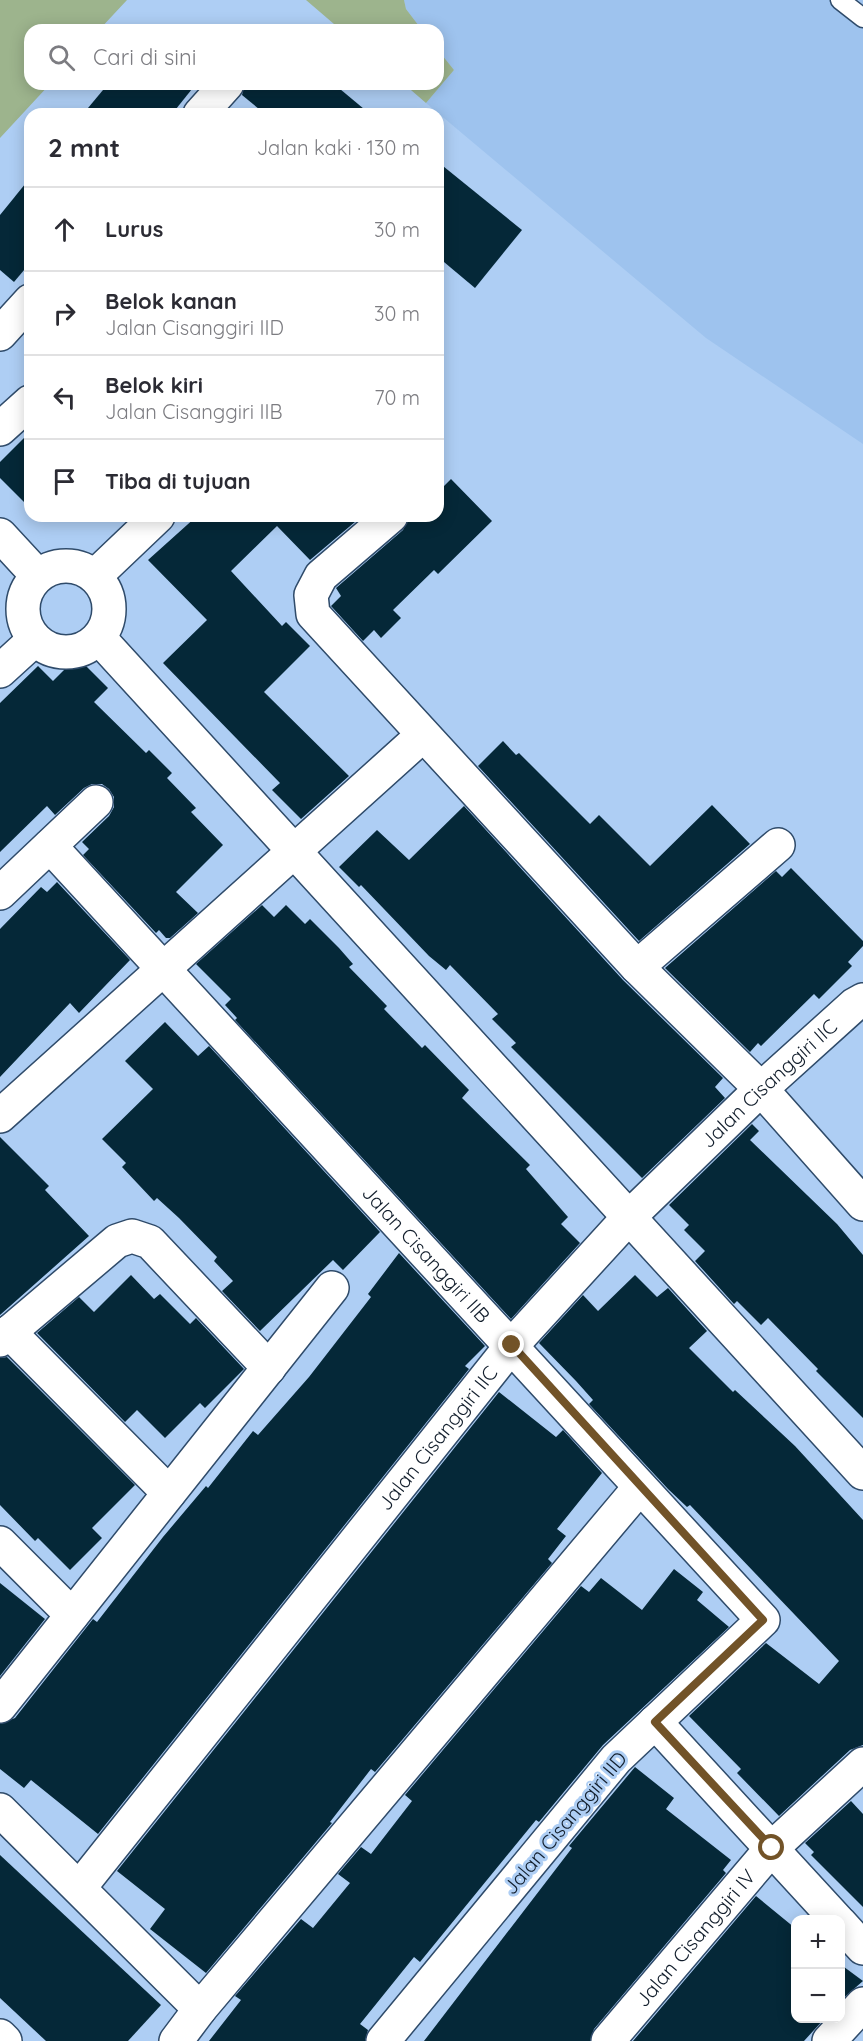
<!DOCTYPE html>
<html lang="id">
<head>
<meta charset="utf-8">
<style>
  body { margin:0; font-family:Quicksand,sans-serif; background:#f2f2f3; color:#2b2b33 }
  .controls { position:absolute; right:18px; bottom:18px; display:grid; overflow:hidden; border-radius:12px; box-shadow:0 3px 15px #0003 }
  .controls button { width:54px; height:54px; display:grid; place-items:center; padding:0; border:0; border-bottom:2px solid #e1e1e2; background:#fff; color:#2b2b33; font:30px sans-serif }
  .stop { position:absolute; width:18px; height:18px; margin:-14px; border:4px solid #725328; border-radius:50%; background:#fff }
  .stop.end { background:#725328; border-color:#fff; box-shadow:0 2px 6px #0008 }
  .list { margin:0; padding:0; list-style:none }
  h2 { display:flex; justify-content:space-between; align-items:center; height:78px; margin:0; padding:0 24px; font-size:26px }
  h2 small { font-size:20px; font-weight:400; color:#7c7c81 }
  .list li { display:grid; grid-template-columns:39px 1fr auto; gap:18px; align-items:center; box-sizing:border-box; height:84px; padding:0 24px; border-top:2px solid #e1e1e2 }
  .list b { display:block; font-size:22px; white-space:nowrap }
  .list p { margin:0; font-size:20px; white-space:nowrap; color:#7c7c81 }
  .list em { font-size:20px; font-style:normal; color:#7c7c81 }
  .icon { flex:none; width:33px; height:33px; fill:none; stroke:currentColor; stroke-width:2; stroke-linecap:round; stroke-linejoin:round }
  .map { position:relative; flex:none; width:863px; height:2041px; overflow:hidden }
  .search { position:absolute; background:#fff; box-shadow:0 3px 15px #0003; left:24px; top:24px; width:420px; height:66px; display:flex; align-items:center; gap:15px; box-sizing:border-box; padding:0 21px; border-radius:18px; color:#7c7c81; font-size:22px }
  .panel { position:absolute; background:#fff; box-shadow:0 3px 15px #0003; left:24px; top:108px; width:420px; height:414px; border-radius:18px }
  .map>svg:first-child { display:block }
</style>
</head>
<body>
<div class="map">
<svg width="863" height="2041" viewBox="0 0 863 2041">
  <rect width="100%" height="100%" fill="#aecef4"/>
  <polygon fill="#9ec3ee" points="404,0 863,0 863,444 706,338 426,103 454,70 438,50 438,30 422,30 406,9"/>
  <g fill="#9db48d">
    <polygon points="0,0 127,0 99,30 30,30 30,84 50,84 0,138"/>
    <polygon points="306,0 404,0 406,9 422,30 341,30"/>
    <polygon points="438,50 454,70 426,103 404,84 438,84"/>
  </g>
  <g fill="#052838">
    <polygon points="108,84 196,84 172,114 83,114"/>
    <polygon points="245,84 334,84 370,114 265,114 242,95"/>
    <polygon points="438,162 522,230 475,288 438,257"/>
    <polygon points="30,178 30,263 14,282 0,270 0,215"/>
    <polygon points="30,432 30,508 0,478 0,462"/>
    <polygon points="451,479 492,521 438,574 434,570 393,610 401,618 381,638 374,630 363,641 331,606 341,596 336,588 403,530 409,516 438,516 438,492"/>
    <polygon points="197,516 362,516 310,560 277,526 231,571 282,626 286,622 310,646 264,692 349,776 301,819 272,790 280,783 163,663 207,620 148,560"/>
    <polygon points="77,657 108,688 94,702 146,753 149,750 172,773 167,778 196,808 191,812 223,845 176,892 198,913 170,938 166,938 159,930 156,933 83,855 89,849 82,842 109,816 114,807 114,797 109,789 102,784 92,784 84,788 55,815 47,806 0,852 0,703 38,666 53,681"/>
    <polygon points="503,741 516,755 519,753 590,824 599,815 650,866 712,805 750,844 639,941 478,766"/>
    <polygon points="464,806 623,980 723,1078 715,1087 725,1098 642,1178 511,1047 516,1043 492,1019 498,1014 450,965 446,970 429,956 361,885 359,887 339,867 377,830 409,860"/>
    <polygon points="791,868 863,941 863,946 848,962 852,966 819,999 814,994 761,1046 758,1043 750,1052 665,968 776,871 782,877"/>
    <polygon points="57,882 130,960 79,1013 70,1003 0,1077 0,929 41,887 47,892"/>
    <polygon points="262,905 274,917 286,905 305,924 310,919 339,948 353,964 349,967 387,1006 384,1009 422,1048 425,1045 469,1090 462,1098 530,1165 526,1169 568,1217 561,1224 580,1243 511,1319 235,1020 237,1018 225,1005 231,999 196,964"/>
    <polygon points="165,1022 198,1056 209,1046 380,1232 343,1270 333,1260 260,1331 222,1291 233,1281 214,1261 217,1257 179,1218 157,1198 154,1201 122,1167 126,1163 102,1139 153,1089 125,1061"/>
    <polygon points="752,1124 759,1131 750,1140 837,1224 863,1255 863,1418 816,1371 818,1369 768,1318 761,1325 737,1301 734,1304 695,1261 705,1251 684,1230 689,1225 669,1205"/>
    <polygon points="0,1137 49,1186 45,1190 89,1236 0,1315"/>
    <polygon points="399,1253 485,1346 465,1366 469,1369 98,1834 31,1780 24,1788 0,1769 0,1724 15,1718 93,1619 97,1622 163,1537 206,1486 208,1488 253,1431 258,1435 309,1377 371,1297 368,1294"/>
    <polygon points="131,1275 154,1299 160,1294 190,1324 196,1318 244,1369 205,1408 200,1403 165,1438 137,1410 125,1422 37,1333 79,1297 94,1312"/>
    <polygon points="635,1275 657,1297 668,1288 707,1331 689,1348 733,1392 735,1390 795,1446 863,1520 863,1745 850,1750 779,1816 737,1773 741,1769 689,1716 766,1643 819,1684 839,1661 690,1505 687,1507 668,1489 589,1404 593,1400 576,1381 539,1343 583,1295 598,1311"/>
    <polygon points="7,1357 135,1485 92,1528 102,1538 70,1570 38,1538 35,1541 0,1505 0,1358"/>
    <polygon points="499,1392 556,1437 563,1430 602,1473 557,1529 566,1536 548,1559 552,1563 375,1772 371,1769 330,1822 332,1823 206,1973 150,1929 165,1909 117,1871"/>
    <polygon points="674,1569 703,1592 697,1600 729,1627 603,1745 539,1822 536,1820 420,1962 414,1957 360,2024 368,2030 365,2041 209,2041 241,2000 235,1996 301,1919 313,1928 350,1883 338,1874 361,1847 371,1854 412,1801 405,1795 581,1586 589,1592 601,1578 642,1610"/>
    <polygon points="0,1583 45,1619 0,1676"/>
    <polygon points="635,1767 674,1798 666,1809 731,1860 723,1870 726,1873 594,2029 590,2041 424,2041 572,1848 569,1846"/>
    <polygon points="851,1801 863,1814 863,1907 811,1855 814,1852 805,1843"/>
    <polygon points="0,1855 161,2005 128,2041 46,2041 0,1998"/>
    <polygon points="756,1896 795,1928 795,2019 824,2019 804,2041 633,2041"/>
    <polygon points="840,1964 863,1981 840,2001"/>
  </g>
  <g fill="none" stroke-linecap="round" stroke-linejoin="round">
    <defs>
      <polyline id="service" points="840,0 863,18"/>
      <g id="minor">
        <polyline points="200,114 227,84"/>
        <polyline points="0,334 30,301"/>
        <polyline points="0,429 30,402"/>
        <polyline points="391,516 321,576 311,595 313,614 637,967 761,1089 863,1204"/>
        <polyline points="0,535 37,575"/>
        <circle cx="66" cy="609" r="43"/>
        <polyline points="95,576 158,516"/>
        <polyline points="99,638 863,1473"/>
        <polyline points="0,671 34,640"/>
        <path id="s1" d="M 50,846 L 763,1620 L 616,1759 L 383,2041"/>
        <polyline points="0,893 96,802"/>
        <polyline points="637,967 778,845"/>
        <polyline points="0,1116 422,736"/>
        <polyline points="9,1332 169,1493"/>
        <polyline points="0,1340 117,1241 132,1236 150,1242 269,1368"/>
        <polyline points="0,1543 72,1615"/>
        <polyline points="0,1706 332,1288"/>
        <polyline points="655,1722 837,1920"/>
        <polyline points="0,1810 200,2009"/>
        <path id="s2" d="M 80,1887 L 512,1345 L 630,1216 L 761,1089 L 854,1005 L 863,1000"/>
        <polyline points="840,1923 863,1948"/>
        <polyline points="0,2036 5,2041"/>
        <polyline points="176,2041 200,2009 640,1487"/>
        <path id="s3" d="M 608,2041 L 772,1848 L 863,1764"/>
        <polyline points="829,2041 863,2004"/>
      </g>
    </defs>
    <use href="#service" stroke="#2f4b6a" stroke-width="21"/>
    <use href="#minor" stroke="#2f4b6a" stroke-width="36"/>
    <use href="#service" stroke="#fff" stroke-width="18"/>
    <use href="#minor" stroke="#fff" stroke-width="33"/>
  </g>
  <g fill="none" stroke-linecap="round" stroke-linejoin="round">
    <polyline stroke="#725328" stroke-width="8" points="512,1345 763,1620 655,1722 772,1848"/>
  </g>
  <g text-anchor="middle" stroke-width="6" stroke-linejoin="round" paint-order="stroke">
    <g font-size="20" fill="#121e2c" stroke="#aecef4">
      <text dy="7" stroke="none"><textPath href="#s2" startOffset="1060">Jalan Cisanggiri IIC</textPath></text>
      <text dy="7" stroke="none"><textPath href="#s1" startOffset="555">Jalan Cisanggiri IIB</textPath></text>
      <text dy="7" stroke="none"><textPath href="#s2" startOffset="574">Jalan Cisanggiri IIC</textPath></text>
      <text transform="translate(565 1823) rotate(-50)" y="7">Jalan Cisanggiri IID</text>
      <text dy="7" stroke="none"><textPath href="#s3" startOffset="135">Jalan Cisanggiri IV</textPath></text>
    </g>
  </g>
</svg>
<div class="controls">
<button>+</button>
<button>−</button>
</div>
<div class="stop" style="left:772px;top:1848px"></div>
<div class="stop end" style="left:512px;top:1345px"></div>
<div class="search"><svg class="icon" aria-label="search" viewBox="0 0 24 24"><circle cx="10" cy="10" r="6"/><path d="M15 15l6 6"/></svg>Cari di sini</div>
<section class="panel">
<h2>2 mnt<small>Jalan kaki · 130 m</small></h2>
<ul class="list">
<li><svg class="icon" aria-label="ahead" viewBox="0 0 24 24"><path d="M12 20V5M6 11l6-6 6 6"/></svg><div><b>Lurus</b></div><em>30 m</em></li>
<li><svg class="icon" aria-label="right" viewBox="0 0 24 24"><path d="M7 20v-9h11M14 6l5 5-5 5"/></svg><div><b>Belok kanan</b><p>Jalan Cisanggiri IID</p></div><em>30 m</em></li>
<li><svg class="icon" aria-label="left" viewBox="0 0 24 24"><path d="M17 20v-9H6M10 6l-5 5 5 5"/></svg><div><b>Belok kiri</b><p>Jalan Cisanggiri IIB</p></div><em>70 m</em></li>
<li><svg class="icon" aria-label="arrive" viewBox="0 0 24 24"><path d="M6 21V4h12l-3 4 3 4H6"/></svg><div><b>Tiba di tujuan</b></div></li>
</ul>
</section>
</div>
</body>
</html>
